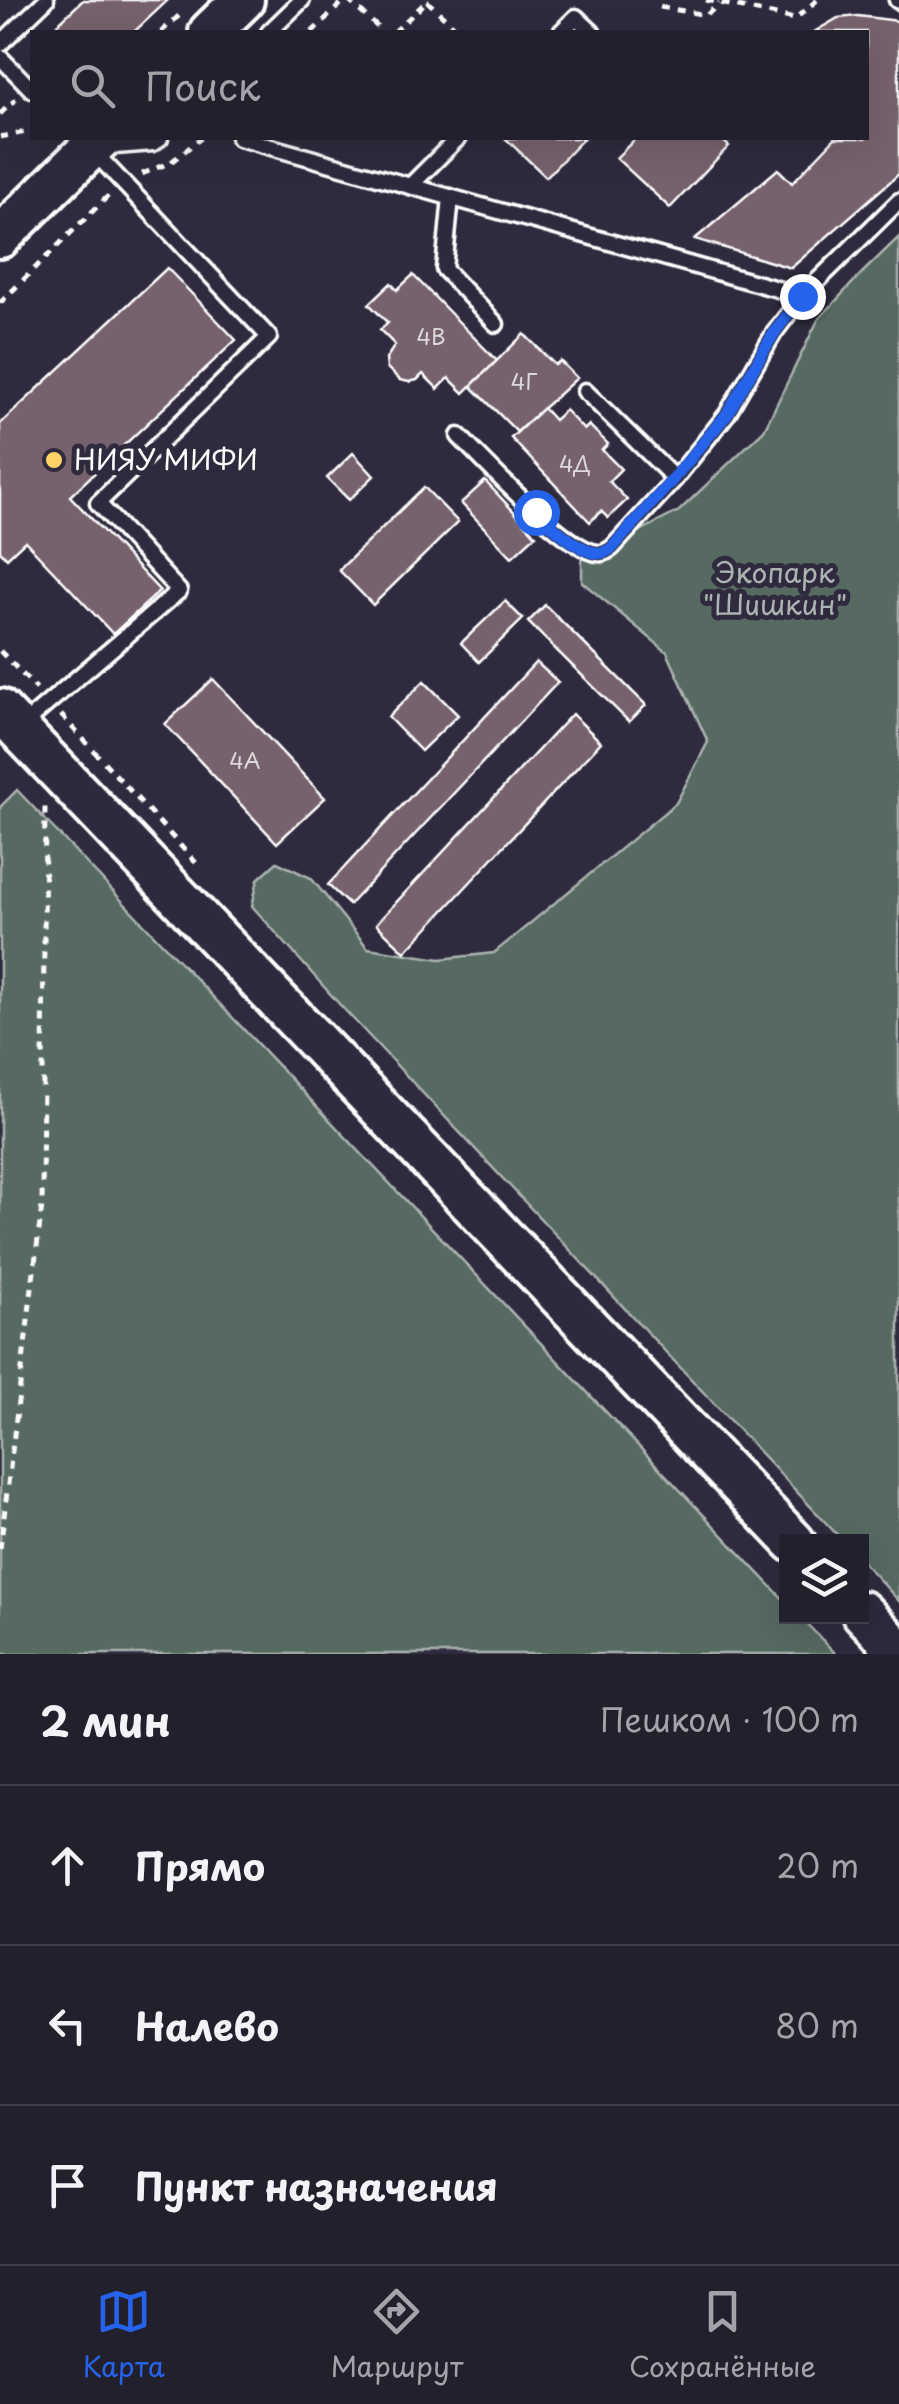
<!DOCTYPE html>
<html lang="ru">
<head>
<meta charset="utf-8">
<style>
  body { margin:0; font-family:"Playpen Sans",sans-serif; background:#2b2836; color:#f1f3f6 }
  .controls { position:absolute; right:30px; bottom:30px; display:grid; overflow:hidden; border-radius:0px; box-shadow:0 10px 40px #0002 }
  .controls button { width:90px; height:90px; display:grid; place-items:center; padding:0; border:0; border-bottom:2px solid #403e4a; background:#23202e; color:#f1f3f6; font:50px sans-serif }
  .stop { position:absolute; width:30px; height:30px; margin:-22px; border:8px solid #2563eb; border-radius:50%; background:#fff }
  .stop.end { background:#2563eb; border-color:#fff; box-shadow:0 2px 10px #0008 }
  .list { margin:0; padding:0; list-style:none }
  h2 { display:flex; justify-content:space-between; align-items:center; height:130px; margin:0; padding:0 40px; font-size:42px }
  h2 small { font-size:32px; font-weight:400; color:#a3a3aa }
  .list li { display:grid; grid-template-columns:65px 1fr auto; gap:30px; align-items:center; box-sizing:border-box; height:160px; padding:0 40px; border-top:2px solid #403e4a }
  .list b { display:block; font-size:38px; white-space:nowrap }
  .list em { font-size:32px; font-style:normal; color:#a3a3aa }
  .icon { flex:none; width:55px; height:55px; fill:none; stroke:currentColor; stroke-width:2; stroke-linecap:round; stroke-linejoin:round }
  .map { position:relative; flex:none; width:899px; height:1654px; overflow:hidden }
  .search { position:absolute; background:#23202e; box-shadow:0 10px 40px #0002; left:30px; right:30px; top:30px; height:110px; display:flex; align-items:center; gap:25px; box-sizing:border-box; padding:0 35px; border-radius:0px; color:#a3a3aa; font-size:38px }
  .sheet { height:610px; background:#23202e }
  nav { display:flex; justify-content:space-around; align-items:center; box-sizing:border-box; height:140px; border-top:2px solid #403e4a; background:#23202e; font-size:28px; color:#a3a3aa }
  nav a { display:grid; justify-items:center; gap:5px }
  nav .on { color:#2563eb }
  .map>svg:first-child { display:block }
</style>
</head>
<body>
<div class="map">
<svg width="899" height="1654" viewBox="0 0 899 1654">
  <rect width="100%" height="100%" fill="#2f2a3d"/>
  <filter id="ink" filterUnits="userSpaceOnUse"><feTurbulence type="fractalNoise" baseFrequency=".01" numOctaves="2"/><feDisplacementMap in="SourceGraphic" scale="20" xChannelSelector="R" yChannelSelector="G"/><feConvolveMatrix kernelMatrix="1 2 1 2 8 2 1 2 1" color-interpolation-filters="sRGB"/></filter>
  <g filter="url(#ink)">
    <g fill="#576a62" stroke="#abb4b0" stroke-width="2.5">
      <polygon points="899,237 899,1601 862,1561 862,1542 843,1541 341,1006 252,906 258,879 277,862 311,878 368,948 440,959 494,953 676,803 708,742 667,652 582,582 582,552 617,543 679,511 764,430 818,320 861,274"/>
      <polygon points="17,790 786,1602 786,1616 800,1617 836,1654 0,1654 0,807"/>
    </g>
    <g fill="#76626c" stroke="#fff" stroke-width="2.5">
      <polygon points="83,0 168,0 134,32 49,32"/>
      <polygon points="858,16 899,21 899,174 791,268 695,239 778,169 792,183 835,138 866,138 866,32 814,32 838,18"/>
      <polygon points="505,138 584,138 546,177"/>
      <polygon points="636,138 720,138 729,146 670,208 616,158"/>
      <polygon points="167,268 236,340 70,496 160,591 113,634 25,541 7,558 0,551 0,424"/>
      <polygon points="413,275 497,361 464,393 449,378 438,389 423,374 417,380 409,382 400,380 387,368 386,359 395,345 380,330 388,323 369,304 391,283 397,290"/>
      <polygon points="524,334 555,365 560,361 577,378 517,432 471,386"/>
      <polygon points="543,408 554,420 565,410 584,430 589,425 608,444 602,450 621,469 609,481 627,500 608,518 601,511 590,522 511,438"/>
      <polygon points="353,453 374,476 349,500 327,478"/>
      <polygon points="485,481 536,535 512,557 461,503"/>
      <polygon points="424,487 458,522 373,605 339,570"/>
      <polygon points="505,601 523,619 479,662 461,643"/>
      <polygon points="545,605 646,705 629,722 528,622"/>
      <polygon points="536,662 558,682 349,905 328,885"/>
      <polygon points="213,679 325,798 277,843 165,724"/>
      <polygon points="424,681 458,715 421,751 388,717"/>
      <polygon points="572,714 601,742 405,952 376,924"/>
    </g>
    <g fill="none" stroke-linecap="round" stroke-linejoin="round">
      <defs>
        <g id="lane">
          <polyline points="897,0 899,1"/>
          <polyline points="269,32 302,0"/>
          <polyline points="561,32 576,17 592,32"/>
          <polyline points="0,44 46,0"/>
          <polyline points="0,57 32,90"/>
          <polyline points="239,138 802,296"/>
          <polyline points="103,147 153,143 160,138"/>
          <polyline points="410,186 458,138"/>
          <polyline points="451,197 444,269 496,324"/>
          <polyline points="585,391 675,479"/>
          <path d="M 459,436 C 483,460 567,551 598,553 C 604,554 607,551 612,548 L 675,479 L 727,414 L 774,333 L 802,296 L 899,201"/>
          <polyline points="19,728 179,591 98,503 269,337 94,152"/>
        </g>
        <g id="secondary">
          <polyline points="210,32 243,0"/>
          <polyline points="0,237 101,138"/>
          <polyline points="0,710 794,1542"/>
          <polyline points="862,1612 899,1651"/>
        </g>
      </defs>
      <use href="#lane" stroke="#fff" stroke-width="21"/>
      <use href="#secondary" stroke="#fff" stroke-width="48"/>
      <g stroke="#fff" stroke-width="5" stroke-dasharray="8 8" stroke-linecap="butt">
        <polyline points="348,0 383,32"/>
        <polyline points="706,0 795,19 817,0"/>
        <polyline points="427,1 460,32"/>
        <polyline points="660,7 707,15 719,3"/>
        <polyline points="161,32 181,14"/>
        <polyline points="312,32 345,0"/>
        <polyline points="394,32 428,0"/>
        <polyline points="0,114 16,99"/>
        <polyline points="0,137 32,131"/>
        <polyline points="142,174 171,162 201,138"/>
        <polyline points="0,303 108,196"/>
        <polyline points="0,651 37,689"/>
        <polyline points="61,715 199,866"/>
        <polyline points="0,1549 42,1206 45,806"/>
      </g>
      <use href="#lane" stroke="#2f2a3d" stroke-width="14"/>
      <use href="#secondary" stroke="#2f2a3d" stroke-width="40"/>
    </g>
  </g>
  <g fill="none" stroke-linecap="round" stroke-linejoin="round" filter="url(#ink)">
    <path stroke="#2563eb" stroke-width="12" d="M 536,512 C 550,524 579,551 597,553 C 604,554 607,551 612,548 L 674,478 L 727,414 L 774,333 L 802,296"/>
  </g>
  <circle fill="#ffd166" stroke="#2f2a3d" stroke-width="4" cx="54" cy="460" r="10"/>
  <g text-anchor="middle" stroke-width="10" stroke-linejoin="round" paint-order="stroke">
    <g font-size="22" fill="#ddd8da">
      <text x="431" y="345">4В</text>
      <text x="524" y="390">4Г</text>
      <text x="575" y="472">4Д</text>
      <text x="245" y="769">4А</text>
    </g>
    <g font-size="28" fill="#fff" stroke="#2f2a3d" text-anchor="start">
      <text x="74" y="470">НИЯУ МИФИ</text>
    </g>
    <g font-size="28" fill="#abb4b0" stroke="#2f2a3d">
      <text x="775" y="583">Экопарк<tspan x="775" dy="32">"Шишкин"</tspan></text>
    </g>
  </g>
</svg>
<div class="controls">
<button><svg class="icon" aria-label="layers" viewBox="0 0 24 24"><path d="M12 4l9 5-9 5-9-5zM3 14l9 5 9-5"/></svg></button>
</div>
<div class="stop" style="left:536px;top:512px"></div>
<div class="stop end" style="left:802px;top:296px"></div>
<div class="search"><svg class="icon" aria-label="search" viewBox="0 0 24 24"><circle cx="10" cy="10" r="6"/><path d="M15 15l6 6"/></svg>Поиск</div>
</div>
<section class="sheet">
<h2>2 мин<small>Пешком · 100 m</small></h2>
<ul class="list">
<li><svg class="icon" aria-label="ahead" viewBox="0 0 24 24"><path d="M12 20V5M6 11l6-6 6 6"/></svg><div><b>Прямо</b></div><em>20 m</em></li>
<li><svg class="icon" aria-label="left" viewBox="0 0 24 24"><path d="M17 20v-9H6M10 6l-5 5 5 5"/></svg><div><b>Налево</b></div><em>80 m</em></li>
<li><svg class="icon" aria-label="arrive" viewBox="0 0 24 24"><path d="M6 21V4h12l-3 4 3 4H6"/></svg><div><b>Пункт назначения</b></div></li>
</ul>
</section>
<nav>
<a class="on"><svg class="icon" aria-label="map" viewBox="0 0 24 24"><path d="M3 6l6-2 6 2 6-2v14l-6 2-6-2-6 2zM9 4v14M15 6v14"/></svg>Карта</a>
<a><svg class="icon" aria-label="directions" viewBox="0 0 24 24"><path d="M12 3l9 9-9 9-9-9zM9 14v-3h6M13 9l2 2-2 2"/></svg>Маршрут</a>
<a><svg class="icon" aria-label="saved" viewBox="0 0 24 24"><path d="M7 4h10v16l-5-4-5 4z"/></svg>Сохранённые</a>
</nav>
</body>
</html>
